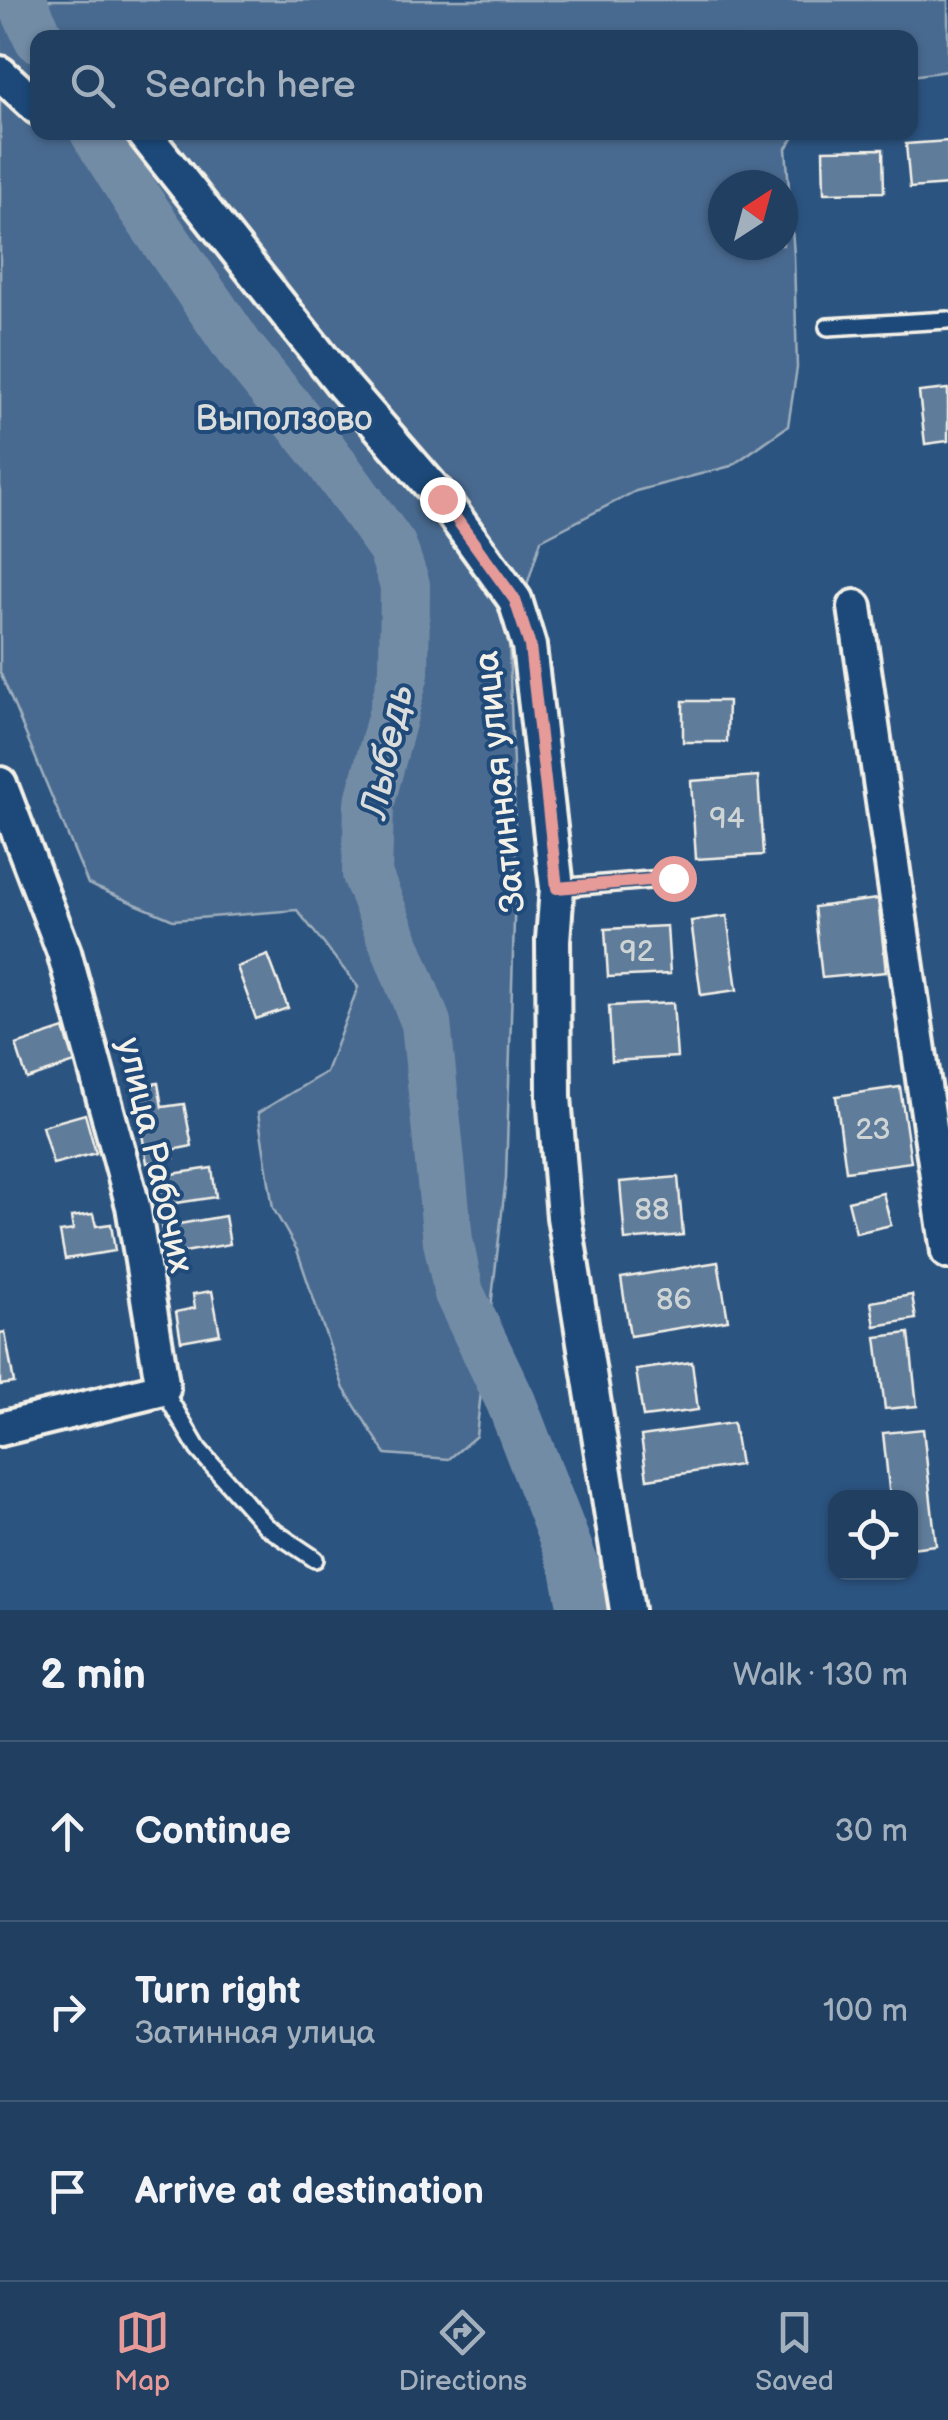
<!DOCTYPE html>
<html lang="en">
<head>
<meta charset="utf-8">
<style>
  body { margin:0; font-family:"Balsamiq Sans",sans-serif; background:#294667; color:#f1f3f6 }
  .controls { position:absolute; right:30px; bottom:30px; display:grid; overflow:hidden; border-radius:20px; box-shadow:0 2px 8px #0004 }
  .controls button { width:90px; height:90px; display:grid; place-items:center; padding:0; border:0; border-bottom:2px solid #3e5876; background:#213f61; color:#f1f3f6; font:50px sans-serif }
  .compass { position:absolute; left:708px; top:170px; width:90px; height:90px; border-radius:50%; background:#213f61; box-shadow:0 2px 8px #0004; rotate:36deg }
  .stop { position:absolute; width:30px; height:30px; margin:-22px; border:8px solid #e69b98; border-radius:50%; background:#fff }
  .stop.end { background:#e69b98; border-color:#fff; box-shadow:0 2px 10px #0008 }
  .list { margin:0; padding:0; list-style:none }
  h2 { display:flex; justify-content:space-between; align-items:center; height:130px; margin:0; padding:0 40px; font-size:42px }
  h2 small { font-size:32px; font-weight:400; color:#a2afbd }
  .list li { display:grid; grid-template-columns:65px 1fr auto; gap:30px; align-items:center; box-sizing:border-box; height:180px; padding:0 40px; border-top:2px solid #3e5876 }
  .list b { display:block; font-size:38px; white-space:nowrap }
  .list p { margin:0; font-size:32px; white-space:nowrap; color:#a2afbd }
  .list em { font-size:32px; font-style:normal; color:#a2afbd }
  .icon { flex:none; width:55px; height:55px; fill:none; stroke:currentColor; stroke-width:2; stroke-linecap:round; stroke-linejoin:round }
  .map { position:relative; flex:none; width:948px; height:1610px; overflow:hidden }
  .search { position:absolute; background:#213f61; box-shadow:0 2px 8px #0004; left:30px; right:30px; top:30px; height:110px; display:flex; align-items:center; gap:25px; box-sizing:border-box; padding:0 35px; border-radius:20px; color:#a2afbd; font-size:38px }
  .sheet { height:670px; background:#213f61 }
  nav { display:flex; justify-content:space-around; align-items:center; box-sizing:border-box; height:140px; border-top:2px solid #3e5876; background:#213f61; font-size:28px; color:#a2afbd }
  nav a { display:grid; justify-items:center; gap:5px }
  nav .on { color:#e69b98 }
  .map>svg:first-child { display:block }
</style>
</head>
<body>
<div class="map">
<svg width="948" height="1610" viewBox="0 0 948 1610">
  <rect width="100%" height="100%" fill="#2c5481"/>
  <filter id="ink" filterUnits="userSpaceOnUse"><feTurbulence type="fractalNoise" baseFrequency=".01" numOctaves="2"/><feDisplacementMap in="SourceGraphic" scale="20" xChannelSelector="R" yChannelSelector="G"/><feConvolveMatrix kernelMatrix="1 2 1 2 8 2 1 2 1" color-interpolation-filters="sRGB"/></filter>
  <g filter="url(#ink)">
    <path fill="#496b90" stroke="#9eaebc" stroke-width="2.5" fill-rule="evenodd" d="M 0,0 L 948,0 L 948,71 L 911,76 L 910,38 L 38,38 L 38,132 L 797,133 L 786,148 L 794,255 L 797,368 L 788,426 L 731,466 L 636,491 L 541,540 L 509,643 L 516,857 L 506,1178 L 476,1436 L 449,1459 L 386,1454 L 344,1389 L 297,1250 L 273,1208 L 258,1113 L 326,1072 L 358,987 L 297,910 L 173,920 L 88,884 L 0,672 ZM 723,185 L 783,185 L 783,245 L 723,245 Z"/>
    <g fill="none" stroke-linecap="round" stroke-linejoin="round">
      <g stroke="#738ca6" stroke-width="50">
        <polyline points="21,0 39,38"/>
        <polyline points="95,132 140,204 240,349 322,450 392,547 405,585 404,673 369,805 367,874 426,1023 448,1241 459,1293 511,1402 575,1568 583,1610"/>
      </g>
    </g>
    <g fill="#5e7b9a" stroke="#f4f1e8" stroke-width="2.5">
      <polygon points="948,141 948,185 910,188 906,144"/>
      <polygon points="883,149 884,192 824,193 823,150"/>
      <polygon points="948,389 948,441 925,444 919,392"/>
      <polygon points="683,701 728,701 727,742 683,742"/>
      <polygon points="758,776 763,855 696,859 691,781"/>
      <polygon points="878,899 886,972 822,978 814,907"/>
      <polygon points="727,916 737,990 701,995 691,921"/>
      <polygon points="667,926 670,974 608,977 605,929"/>
      <polygon points="268,955 288,1008 256,1019 237,967"/>
      <polygon points="673,1003 677,1057 612,1061 609,1006"/>
      <polygon points="64,1029 75,1063 27,1079 16,1045"/>
      <polygon points="158,1083 162,1107 184,1104 192,1146 172,1150 174,1158 147,1163 134,1087"/>
      <polygon points="900,1087 911,1162 846,1171 836,1096"/>
      <polygon points="85,1114 96,1153 53,1164 42,1126"/>
      <polygon points="212,1168 216,1197 157,1206 152,1177"/>
      <polygon points="678,1177 683,1235 625,1240 620,1182"/>
      <polygon points="883,1193 891,1225 856,1233 848,1201"/>
      <polygon points="93,1214 96,1226 111,1224 115,1251 65,1259 60,1232 73,1230 71,1217"/>
      <polygon points="225,1216 230,1244 167,1255 162,1227"/>
      <polygon points="718,1262 728,1320 630,1336 621,1278"/>
      <polygon points="212,1291 220,1334 181,1341 176,1312 195,1308 193,1294"/>
      <polygon points="912,1295 916,1319 875,1326 871,1302"/>
      <polygon points="5,1332 14,1383 0,1385 0,1333"/>
      <polygon points="909,1333 917,1406 885,1409 876,1337"/>
      <polygon points="692,1362 698,1410 643,1417 636,1370"/>
      <polygon points="733,1423 740,1465 647,1479 641,1436"/>
      <polygon points="923,1429 936,1545 910,1548 910,1498 890,1498 883,1433"/>
    </g>
    <g fill="none" stroke-linecap="round" stroke-linejoin="round">
      <defs>
        <g id="service">
          <polyline points="828,327 948,320"/>
          <polyline points="557,888 673,878"/>
          <polyline points="163,1389 198,1449 266,1526 315,1559"/>
        </g>
        <g id="minor">
          <polyline points="0,73 38,108"/>
          <polyline points="143,132 344,386 442,499 515,600 529,646 557,888 553,940 554,1097 564,1217 627,1610"/>
          <polyline points="855,607 948,1252"/>
          <polyline points="0,784 64,952 133,1206 163,1389 0,1429"/>
        </g>
      </defs>
      <use href="#service" stroke="#f4f1e8" stroke-width="22"/>
      <use href="#minor" stroke="#f4f1e8" stroke-width="40"/>
      <use href="#service" stroke="#1f4a7a" stroke-width="15"/>
      <use href="#minor" stroke="#1f4a7a" stroke-width="32"/>
    </g>
  </g>
  <g fill="none" stroke-linecap="round" stroke-linejoin="round" filter="url(#ink)">
    <polyline stroke="#e69b98" stroke-width="12" points="442,499 515,600 530,646 557,888 673,878"/>
  </g>
  <g text-anchor="middle" stroke-width="8" stroke-linejoin="round" paint-order="stroke">
    <g font-size="30" fill="#ced4d4">
      <text x="727" y="828">94</text>
      <text x="637" y="961">92</text>
      <text x="873" y="1139">23</text>
      <text x="652" y="1219">88</text>
      <text x="674" y="1309">86</text>
    </g>
    <g font-size="35" fill="#dadddb" stroke="#1f4a7a">
      <text x="284" y="430">Выползово</text>
    </g>
    <g font-size="35" fill="#f4f1e8" stroke="#1f4a7a">
      <text transform="translate(499 782) rotate(-96)" y="12">Затинная улица</text>
      <text transform="translate(156 1155) rotate(77)" y="12">улица Рабочих</text>
    </g>
    <g font-size="38" font-style="italic" fill="#dadddb" stroke="#1f4a7a">
      <text transform="translate(386 751) rotate(-78)" y="13">Лыбедь</text>
    </g>
  </g>
</svg>
<div class="controls">
<button><svg class="icon" aria-label="locate" viewBox="0 0 24 24"><circle cx="12" cy="12" r="6"/><path d="M12 2v4M12 18v4M2 12h4M18 12h4"/></svg></button>
</div>
<svg class="compass" viewBox="-18 -18 36 36"><path d="M0-13l5 13h-10z" fill="#e53935"/><path d="M0 13l5-13h-10z" fill="#a2afbd"/></svg>
<div class="stop" style="left:673px;top:878px"></div>
<div class="stop end" style="left:442px;top:499px"></div>
<div class="search"><svg class="icon" aria-label="search" viewBox="0 0 24 24"><circle cx="10" cy="10" r="6"/><path d="M15 15l6 6"/></svg>Search here</div>
</div>
<section class="sheet">
<h2>2 min<small>Walk · 130 m</small></h2>
<ul class="list">
<li><svg class="icon" aria-label="ahead" viewBox="0 0 24 24"><path d="M12 20V5M6 11l6-6 6 6"/></svg><div><b>Continue</b></div><em>30 m</em></li>
<li><svg class="icon" aria-label="right" viewBox="0 0 24 24"><path d="M7 20v-9h11M14 6l5 5-5 5"/></svg><div><b>Turn right</b><p>Затинная улица</p></div><em>100 m</em></li>
<li><svg class="icon" aria-label="arrive" viewBox="0 0 24 24"><path d="M6 21V4h12l-3 4 3 4H6"/></svg><div><b>Arrive at destination</b></div></li>
</ul>
</section>
<nav>
<a class="on"><svg class="icon" aria-label="map" viewBox="0 0 24 24"><path d="M3 6l6-2 6 2 6-2v14l-6 2-6-2-6 2zM9 4v14M15 6v14"/></svg>Map</a>
<a><svg class="icon" aria-label="directions" viewBox="0 0 24 24"><path d="M12 3l9 9-9 9-9-9zM9 14v-3h6M13 9l2 2-2 2"/></svg>Directions</a>
<a><svg class="icon" aria-label="saved" viewBox="0 0 24 24"><path d="M7 4h10v16l-5-4-5 4z"/></svg>Saved</a>
</nav>
</body>
</html>
